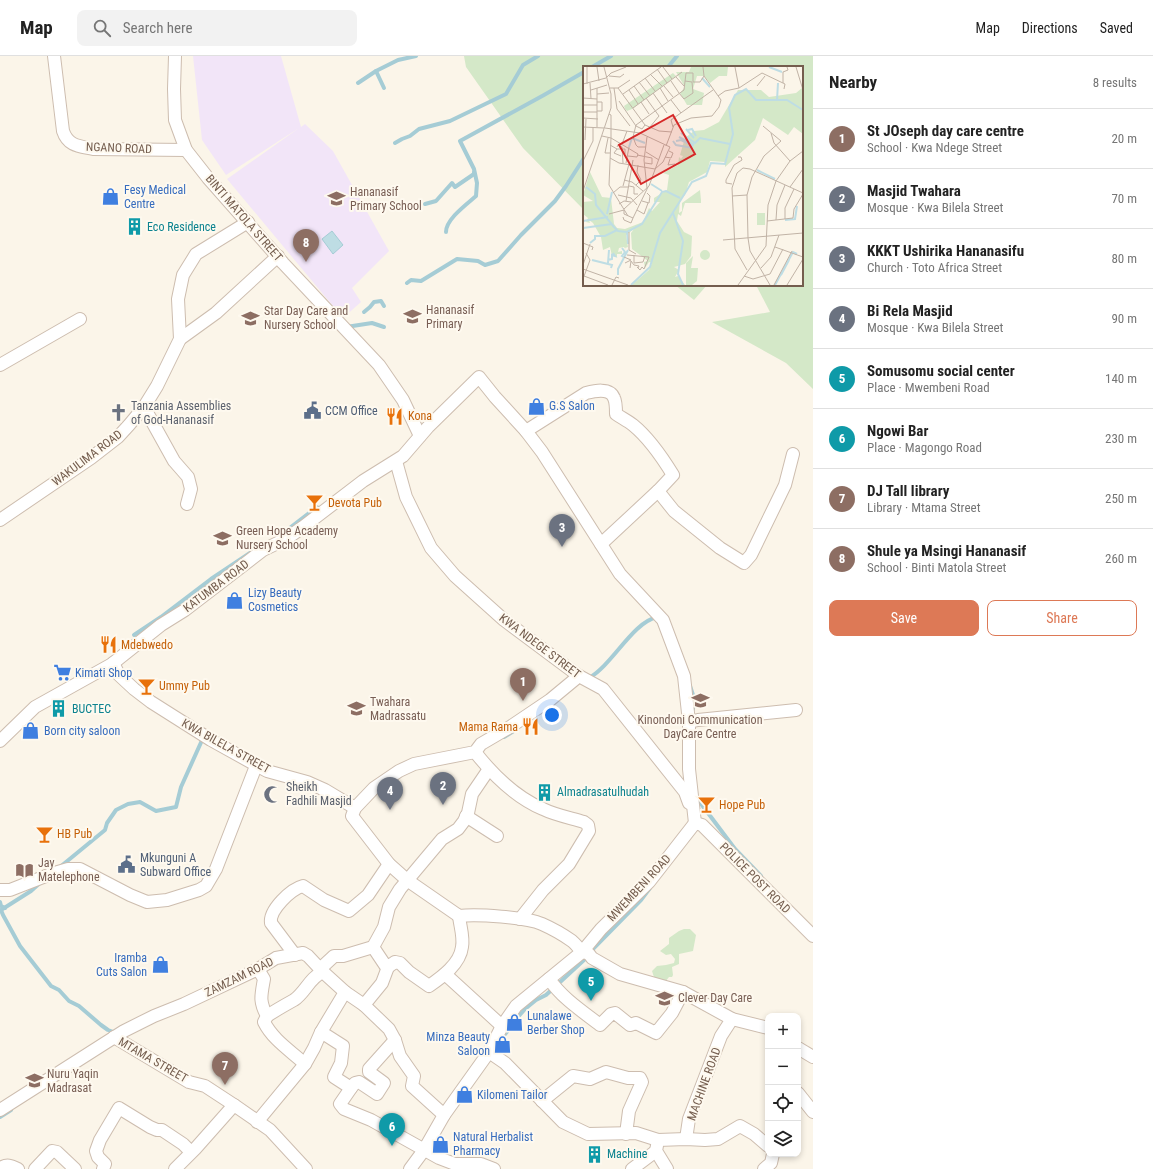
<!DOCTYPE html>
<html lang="en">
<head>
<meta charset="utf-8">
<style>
  body { margin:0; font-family:"Roboto Condensed",sans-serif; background:#f2f2f2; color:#222 }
  .controls { position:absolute; right:12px; bottom:12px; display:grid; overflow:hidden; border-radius:8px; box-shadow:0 2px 6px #0003 }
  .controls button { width:36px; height:36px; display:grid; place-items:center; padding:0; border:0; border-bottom:1px solid #e0e0e0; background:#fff; color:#222; font:20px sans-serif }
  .you { position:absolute; left:552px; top:659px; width:14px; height:14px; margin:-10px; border:3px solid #fff; border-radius:50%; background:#1a73e8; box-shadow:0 0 0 6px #1a73e833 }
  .badge { display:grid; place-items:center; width:26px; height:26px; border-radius:50%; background:#dd7956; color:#fff; font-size:13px; font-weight:700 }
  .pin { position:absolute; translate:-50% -33px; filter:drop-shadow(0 1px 2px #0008) }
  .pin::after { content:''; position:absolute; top:21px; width:14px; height:12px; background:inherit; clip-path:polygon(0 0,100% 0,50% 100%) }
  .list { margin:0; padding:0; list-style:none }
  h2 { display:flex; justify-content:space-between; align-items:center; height:52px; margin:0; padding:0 16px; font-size:17px }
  h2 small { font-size:13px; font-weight:400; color:#767676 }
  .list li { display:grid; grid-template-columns:26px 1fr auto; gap:12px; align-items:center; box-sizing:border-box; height:60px; padding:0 16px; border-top:1px solid #e0e0e0 }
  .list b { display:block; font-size:15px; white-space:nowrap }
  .list p { margin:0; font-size:13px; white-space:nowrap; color:#767676 }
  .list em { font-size:13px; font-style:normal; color:#767676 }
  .actions { display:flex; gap:8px; padding:12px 16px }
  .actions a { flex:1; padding:9px 0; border:1px solid #dd7956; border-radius:8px; text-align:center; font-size:14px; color:#dd7956 }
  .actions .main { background:#dd7956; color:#fff }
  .icon { flex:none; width:22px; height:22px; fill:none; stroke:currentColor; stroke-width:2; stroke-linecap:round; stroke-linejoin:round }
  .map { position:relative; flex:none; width:813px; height:1113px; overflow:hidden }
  header { display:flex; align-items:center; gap:24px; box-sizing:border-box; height:56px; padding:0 20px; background:#fff; border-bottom:1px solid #e0e0e0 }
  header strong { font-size:19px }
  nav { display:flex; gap:22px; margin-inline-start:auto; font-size:14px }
  .search { width:280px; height:36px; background:#f2f2f2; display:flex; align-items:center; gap:10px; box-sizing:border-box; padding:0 14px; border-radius:8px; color:#767676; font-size:15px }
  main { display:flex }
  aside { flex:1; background:#fff }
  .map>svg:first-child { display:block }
</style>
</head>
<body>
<header>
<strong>Map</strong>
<div class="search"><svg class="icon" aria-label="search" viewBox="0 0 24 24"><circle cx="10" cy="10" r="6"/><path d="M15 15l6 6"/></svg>Search here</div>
<nav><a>Map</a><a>Directions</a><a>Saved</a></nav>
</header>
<main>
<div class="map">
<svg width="813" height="1113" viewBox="0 0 813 1113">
  <rect width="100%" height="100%" fill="#fbf5e9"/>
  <polygon fill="#f2e5f8" points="193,0 281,0 301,71 305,68 333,95 389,195 352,232 361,246 343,262 227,123 299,72 226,119 202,84"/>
  <g fill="#d4e8c8">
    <polygon points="464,0 813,0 813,333 786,307 712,266 770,256 756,229 802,229 802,11 584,11 584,154 523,92 466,11"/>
    <polygon points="675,229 707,229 694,244"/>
    <polygon points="684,873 690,873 696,879 693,895 679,898 679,908 672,911 673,919 672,921 669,921 665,926 659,927 654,921 652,915 657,910 666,909 674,907 675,903 671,898 666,899 660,895 669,888 669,882 679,875"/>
  </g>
  <polygon fill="#bedde4" stroke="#a5ccd5" points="332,175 343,189 333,198 322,183"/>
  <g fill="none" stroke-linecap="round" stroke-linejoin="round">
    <g stroke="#a5ccd5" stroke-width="4">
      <polyline points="592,11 611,0"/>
      <polyline points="668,11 677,0"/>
      <polyline points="376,15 384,32"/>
      <polyline points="358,27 376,15 398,4 416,0"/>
      <polyline points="395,87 402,83 410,80 419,73 450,65 506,38 523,9 538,0"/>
      <polyline points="425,148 436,145 452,127 455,131 474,118 474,116"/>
      <path d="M 446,176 C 446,163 467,148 476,140 L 477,127 L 474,113 L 460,85 L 544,39 L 584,16"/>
      <polyline points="407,227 411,224 421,225 457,203 478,205 485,209 498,205 521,179 555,145 566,130 584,102"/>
      <polyline points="364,256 370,251 374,246 381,245 384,250"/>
      <polyline points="346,271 372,267 384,271"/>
      <polyline points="278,481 317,451"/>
      <polyline points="134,579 161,561 211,523 253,495"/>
      <path d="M 589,622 C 613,608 632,567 657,561"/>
      <polyline points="690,630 693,639 693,653"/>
      <polyline points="504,681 517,673"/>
      <polyline points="696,741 735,793 761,820"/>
      <polyline points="60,811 105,774 107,767 116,754 128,748 140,746 156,755 176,751 181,731 203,682"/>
      <polyline points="41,826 31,835 1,854 3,859 20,890 51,930 59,934 69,945 79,950 101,969 108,974 116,977"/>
      <polyline points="0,846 1,850 5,852"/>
      <polyline points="589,897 641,844 650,832"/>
      <polyline points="501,983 510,972 517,962 525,953 536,944 546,939 584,904"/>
      <polyline points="0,1061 11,1054"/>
    </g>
    <defs>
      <g id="street">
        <path d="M 54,0 L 63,75 C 68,90 79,90 93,93 L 186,94"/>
        <polyline points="175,0 174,33 175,64 186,94 208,122 283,207 379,309 403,344 420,380"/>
        <polyline points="180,283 216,257 278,200"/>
        <polyline points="0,309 80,263"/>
        <polyline points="144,351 174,405 188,421 191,433 187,448"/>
        <path d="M 526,375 L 586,337 C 594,335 610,331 614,342 C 616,346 616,353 616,358 C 622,362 628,365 633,369 C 649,382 662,401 673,419 L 658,435 L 601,488"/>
        <polyline points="396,405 406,441 431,492 455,520 504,564 579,620 603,633 685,736 689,747"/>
        <polyline points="658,435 674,455 720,492 744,507 751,499 785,429 793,398"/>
        <polyline points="0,464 91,402 118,381 129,369 144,351 157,330 180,283 178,243 183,219 196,198 248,166"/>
        <polyline points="113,607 119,619 134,633 151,646 211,684 267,715 307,726 325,734 355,752"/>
        <path d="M 579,620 L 550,644 L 510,671 L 481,688 L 475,696 L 414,708 L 399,715 L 374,732 L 355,752 L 352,760 L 389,808 L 407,824 L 459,860 C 477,858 526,861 542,868 C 551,872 565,880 572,885 C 579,891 580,896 589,898 L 592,902 L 620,918 L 683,936 L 732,963 L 768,972"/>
        <polyline points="689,666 698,664 796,654"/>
        <polyline points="0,685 35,651 112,608 161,569 185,554 263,494 286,483 303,471 363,425 403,400 428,371 479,321 495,341 526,375 542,396 620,518 663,564 684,620 689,666 689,713 695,767"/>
        <path d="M 475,696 C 493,719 515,741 543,753 C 555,759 571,762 584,766 L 588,769 L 589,775 L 569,808 L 543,834 L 520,863"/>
        <polyline points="466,760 497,780"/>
        <polyline points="695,767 702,769 813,880"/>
        <polyline points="0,834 10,834 51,818 68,813 80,813 130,839 147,846 167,844 199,834 206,830 216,813 256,710"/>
        <path d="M 373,891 L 385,909 L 388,911 L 395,906 L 400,907 L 409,916 L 429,930 C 442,921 460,908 462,891 C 464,881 460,870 459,860"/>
        <path d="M 295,899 L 271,867 C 269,854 291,833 303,830 L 324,844 L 349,855 L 368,839 L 389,808"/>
        <path d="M 258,913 L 264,923 C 261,940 259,945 267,960 L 264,966 C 273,984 291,995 305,1008"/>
        <polyline points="320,913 334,900 343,900 373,891 384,871 389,851 400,833 442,783 458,773 464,765 468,757 472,738 489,713"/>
        <polyline points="445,918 502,970"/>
        <path d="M 549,923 C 562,942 582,955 600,969 L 611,958 L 615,957 L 630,969 L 636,967 L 656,977 L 672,957 L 683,936"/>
        <polyline points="345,936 364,949 389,973 395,984 400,1000 414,1020 412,1030 444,1059"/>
        <polyline points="364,949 382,927 388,911"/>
        <path d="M 267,960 C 276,954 285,949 294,944 C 305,937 310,921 323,916"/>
        <polyline points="321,976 343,990 341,1007 334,1021 351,1032 355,1027 359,1026 377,1038 384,1027 369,1016 369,1013 395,984"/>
        <polyline points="114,981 189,1026 205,1030 234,1049 270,1074 306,1113"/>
        <polyline points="798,992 813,1001"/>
        <polyline points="489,996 505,1007 563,1066 588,1078 636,1077 658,1084 686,1083 705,1084 718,1083 740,1070 754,1078 768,1090"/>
        <polyline points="351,1032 340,1048 344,1053 371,1064 439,1102 455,1108 481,1108 494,1113"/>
        <polyline points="798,1037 813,1056"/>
        <polyline points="542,1045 573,1020 590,1023 606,1016 628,1022 640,1022 642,1026 629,1055 626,1078"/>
        <polyline points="0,1054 124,975 154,960 184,948 258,913 276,902 303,897 308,900 323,916 345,936 321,976 314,992 305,1008 257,1066"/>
        <polyline points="686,1083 689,1063 721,980 732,963"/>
        <polyline points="658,1084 656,1095 667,1113"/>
        <path d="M 0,1113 C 6,1107 12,1110 18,1113"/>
        <polyline points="35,1113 52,1095 57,1096 75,1113"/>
        <polyline points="103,1113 105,1108 98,1101 96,1095 100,1084 119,1052 150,1071 157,1074 162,1074 183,1088 188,1093 190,1097"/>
        <polyline points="175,1113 195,1093 234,1049"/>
        <polyline points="410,1113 424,1094 444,1059 489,996 502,970 516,950 582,896 601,873 649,826 695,767"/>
        <polyline points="632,1113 656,1095"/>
        <polyline points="764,1113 771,1107 773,1098"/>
      </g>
    </defs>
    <use href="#street" stroke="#cdbdaf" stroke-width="14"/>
    <use href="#street" stroke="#fff" stroke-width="12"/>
  </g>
  <defs>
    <symbol id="shop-bare" viewBox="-9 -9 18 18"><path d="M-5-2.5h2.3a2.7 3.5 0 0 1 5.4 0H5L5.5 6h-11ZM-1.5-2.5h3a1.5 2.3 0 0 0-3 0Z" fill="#3f7fe0" stroke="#fef9ef" stroke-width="2.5" paint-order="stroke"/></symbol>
    <symbol id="school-bare" viewBox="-9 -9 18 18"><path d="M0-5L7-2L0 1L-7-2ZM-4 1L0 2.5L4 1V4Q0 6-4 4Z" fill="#8d6e63" stroke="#fef9ef" stroke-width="2.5" paint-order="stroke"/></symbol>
    <symbol id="building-bare" viewBox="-9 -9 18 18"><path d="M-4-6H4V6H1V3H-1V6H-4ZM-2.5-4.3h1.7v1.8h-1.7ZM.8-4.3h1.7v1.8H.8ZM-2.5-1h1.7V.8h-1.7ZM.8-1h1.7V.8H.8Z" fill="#0f9aa8" stroke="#fef9ef" stroke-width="2.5" paint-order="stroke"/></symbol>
    <symbol id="civic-bare" viewBox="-9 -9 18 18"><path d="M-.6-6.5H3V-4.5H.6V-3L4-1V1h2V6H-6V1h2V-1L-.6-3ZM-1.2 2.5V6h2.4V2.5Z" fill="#5c6f8a" stroke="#fef9ef" stroke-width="2.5" paint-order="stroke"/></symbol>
    <symbol id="church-bare" viewBox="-9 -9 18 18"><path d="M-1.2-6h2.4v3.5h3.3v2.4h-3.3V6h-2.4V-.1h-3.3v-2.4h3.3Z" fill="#6b7280" stroke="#fef9ef" stroke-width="2.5" paint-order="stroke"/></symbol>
    <symbol id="restaurant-bare" viewBox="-9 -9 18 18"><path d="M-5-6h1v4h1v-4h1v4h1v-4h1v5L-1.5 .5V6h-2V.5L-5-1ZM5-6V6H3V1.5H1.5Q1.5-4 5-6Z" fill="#e8710a" stroke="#fef9ef" stroke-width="2.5" paint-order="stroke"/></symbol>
    <symbol id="bar-bare" viewBox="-9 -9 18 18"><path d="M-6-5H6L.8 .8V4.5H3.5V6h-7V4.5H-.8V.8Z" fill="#e8710a" stroke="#fef9ef" stroke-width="2.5" paint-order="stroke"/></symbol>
    <symbol id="supermarket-bare" viewBox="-9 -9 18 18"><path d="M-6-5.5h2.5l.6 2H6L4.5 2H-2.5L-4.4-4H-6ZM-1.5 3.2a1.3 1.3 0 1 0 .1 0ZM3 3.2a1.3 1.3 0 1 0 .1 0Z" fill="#3f7fe0" stroke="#fef9ef" stroke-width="2.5" paint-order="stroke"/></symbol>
    <symbol id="mosque-bare" viewBox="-9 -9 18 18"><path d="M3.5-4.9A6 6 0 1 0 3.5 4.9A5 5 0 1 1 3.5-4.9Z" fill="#6b7280" stroke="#fef9ef" stroke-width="2.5" paint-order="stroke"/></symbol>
    <symbol id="library-bare" viewBox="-9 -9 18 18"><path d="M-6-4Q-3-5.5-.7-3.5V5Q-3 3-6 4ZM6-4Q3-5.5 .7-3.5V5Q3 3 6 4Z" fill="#8d6e63" stroke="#fef9ef" stroke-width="2.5" paint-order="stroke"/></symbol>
  </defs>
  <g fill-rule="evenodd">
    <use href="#shop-bare" x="98" y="128" width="25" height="25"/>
    <use href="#school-bare" x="324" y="130" width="25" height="25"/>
    <use href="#building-bare" x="122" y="158" width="25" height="25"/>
    <use href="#school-bare" x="400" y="248" width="25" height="25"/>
    <use href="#school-bare" x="238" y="250" width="25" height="25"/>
    <use href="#shop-bare" x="524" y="338" width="25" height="25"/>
    <use href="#civic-bare" x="300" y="342" width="25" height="25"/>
    <use href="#church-bare" x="106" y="344" width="25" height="25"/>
    <use href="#restaurant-bare" x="382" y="348" width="25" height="25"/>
    <use href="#bar-bare" x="302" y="434" width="25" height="25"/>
    <use href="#school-bare" x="210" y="470" width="25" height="25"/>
    <use href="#shop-bare" x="222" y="532" width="25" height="25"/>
    <use href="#restaurant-bare" x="96" y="576" width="25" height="25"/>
    <use href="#supermarket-bare" x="50" y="604" width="25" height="25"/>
    <use href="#bar-bare" x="134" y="618" width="25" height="25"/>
    <use href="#school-bare" x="688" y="632" width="25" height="25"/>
    <use href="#building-bare" x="46" y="640" width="25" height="25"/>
    <use href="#school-bare" x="344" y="640" width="25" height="25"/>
    <use href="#restaurant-bare" x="518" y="658" width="25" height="25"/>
    <use href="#shop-bare" x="18" y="662" width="25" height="25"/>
    <use href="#building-bare" x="532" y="724" width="25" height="25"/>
    <use href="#mosque-bare" x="260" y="726" width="25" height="25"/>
    <use href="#bar-bare" x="694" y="736" width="25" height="25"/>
    <use href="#bar-bare" x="32" y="766" width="25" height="25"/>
    <use href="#civic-bare" x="114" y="796" width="25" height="25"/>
    <use href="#library-bare" x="12" y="802" width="25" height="25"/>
    <use href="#shop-bare" x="148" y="896" width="25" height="25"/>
    <use href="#school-bare" x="652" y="930" width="25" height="25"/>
    <use href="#shop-bare" x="502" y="954" width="25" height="25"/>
    <use href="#shop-bare" x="490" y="976" width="25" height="25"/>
    <use href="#school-bare" x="22" y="1012" width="25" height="25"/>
    <use href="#shop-bare" x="452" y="1026" width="25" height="25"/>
    <use href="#shop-bare" x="428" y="1076" width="25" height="25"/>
    <use href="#building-bare" x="582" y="1086" width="25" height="25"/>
  </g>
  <g text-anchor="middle" stroke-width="4" stroke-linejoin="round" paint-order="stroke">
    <g font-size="12" fill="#745d4e" stroke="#fef9ef">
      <text transform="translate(119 92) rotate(2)" y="4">NGANO ROAD</text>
      <text transform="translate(244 162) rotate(49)" y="4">BINTI MATOLA STREET</text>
      <text transform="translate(87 402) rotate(-37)" y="4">WAKULIMA ROAD</text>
      <text transform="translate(216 530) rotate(-37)" y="4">KATUMBA ROAD</text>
      <text transform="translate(540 590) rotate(37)" y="4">KWA NDEGE STREET</text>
      <text transform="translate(226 690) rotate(29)" y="4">KWA BILELA STREET</text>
      <text transform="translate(755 822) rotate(45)" y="4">POLICE POST ROAD</text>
      <text transform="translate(639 832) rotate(-47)" y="4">MWEMBENI ROAD</text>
      <text transform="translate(239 921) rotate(-26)" y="4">ZAMZAM ROAD</text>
      <text transform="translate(153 1004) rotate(30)" y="4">MTAMA STREET</text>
      <text transform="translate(704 1028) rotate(-70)" y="4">MACHINE ROAD</text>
    </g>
    <g font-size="12" fill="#366cbe" stroke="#fef9ef" text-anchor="start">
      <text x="124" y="138">Fesy Medical<tspan x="124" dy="14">Centre</tspan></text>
      <text x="549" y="354">G.S Salon</text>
      <text x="248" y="541">Lizy Beauty<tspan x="248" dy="14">Cosmetics</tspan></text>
      <text x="75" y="621">Kimati Shop</text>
      <text x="44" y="679">Born city saloon</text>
      <text x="147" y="906" text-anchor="end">Iramba<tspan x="147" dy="14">Cuts Salon</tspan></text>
      <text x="527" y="964">Lunalawe<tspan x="527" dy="14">Berber Shop</tspan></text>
      <text x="490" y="985" text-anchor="end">Minza Beauty<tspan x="490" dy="14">Saloon</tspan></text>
      <text x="477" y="1043">Kilomeni Tailor</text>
      <text x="453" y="1085">Natural Herbalist<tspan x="453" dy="14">Pharmacy</tspan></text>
    </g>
    <g font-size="12" fill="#785e54" stroke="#fef9ef" text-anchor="start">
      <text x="350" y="140">Hananasif<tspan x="350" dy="14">Primary School</tspan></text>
      <text x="426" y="258">Hananasif<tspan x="426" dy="14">Primary</tspan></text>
      <text x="264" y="259">Star Day Care and<tspan x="264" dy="14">Nursery School</tspan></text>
      <text x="236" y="479">Green Hope Academy<tspan x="236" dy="14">Nursery School</tspan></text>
      <text x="370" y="650">Twahara<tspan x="370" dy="14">Madrassatu</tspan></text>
      <text x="700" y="668" text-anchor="middle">Kinondoni Communication<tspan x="700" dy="14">DayCare Centre</tspan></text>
      <text x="38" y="811">Jay<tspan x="38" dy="14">Matelephone</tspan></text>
      <text x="678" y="946">Clever Day Care</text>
      <text x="47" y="1022">Nuru Yaqin<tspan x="47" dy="14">Madrasat</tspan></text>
    </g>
    <g font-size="12" fill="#0d838f" stroke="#fef9ef" text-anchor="start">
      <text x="147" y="175">Eco Residence</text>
      <text x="72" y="657">BUCTEC</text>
      <text x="557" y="740">Almadrasatulhudah</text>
      <text x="607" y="1102">Machine</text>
    </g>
    <g font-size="12" fill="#5b616d" stroke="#fef9ef" text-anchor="start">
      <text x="131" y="354">Tanzania Assemblies<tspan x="131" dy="14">of God-Hananasif</tspan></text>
      <text x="286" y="735">Sheikh<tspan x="286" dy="14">Fadhili Masjid</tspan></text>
    </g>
    <g font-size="12" fill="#4e5e75" stroke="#fef9ef" text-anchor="start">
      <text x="325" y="359">CCM Office</text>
      <text x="140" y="806">Mkunguni A<tspan x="140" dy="14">Subward Office</tspan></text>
    </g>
    <g font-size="12" fill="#c56008" stroke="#fef9ef" text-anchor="start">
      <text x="408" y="364">Kona</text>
      <text x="328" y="451">Devota Pub</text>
      <text x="121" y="593">Mdebwedo</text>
      <text x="159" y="634">Ummy Pub</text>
      <text x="518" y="675" text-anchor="end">Mama Rama</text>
      <text x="719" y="753">Hope Pub</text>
      <text x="57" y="782">HB Pub</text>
    </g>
  </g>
  <g transform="translate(583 10)">
    <rect width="220" height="220" fill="#fbf5e9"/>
    <path d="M 108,1 L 145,1 L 144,10 L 136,10 L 127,17 L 121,10 L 114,10 L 110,23 L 121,27 L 119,39 L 104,39 L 97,27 L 102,21 L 93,6 L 106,6 ZM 90,7 L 93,10 L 49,43 L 44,45 L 42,43 L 41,40 ZM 219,22 L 220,68 L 211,61 L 205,69 L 180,52 L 172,74 L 142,101 L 142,96 L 127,95 L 124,106 L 106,116 L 102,129 L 97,134 L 96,147 L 99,145 L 99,137 L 117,124 L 118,134 L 118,137 L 102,137 L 98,150 L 95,148 L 94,155 L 101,166 L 109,170 L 108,190 L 102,198 L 91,201 L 96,204 L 92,211 L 95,210 L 102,219 L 49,219 L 66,204 L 69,197 L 66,196 L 62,202 L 61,196 L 65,195 L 49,183 L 48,167 L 51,163 L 43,169 L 45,181 L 42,182 L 43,184 L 41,181 L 36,182 L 35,186 L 39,185 L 39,188 L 34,188 L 34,191 L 29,190 L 27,181 L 20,184 L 18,171 L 10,157 L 6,154 L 7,157 L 3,156 L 5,152 L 0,148 L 0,136 L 10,135 L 0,129 L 7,106 L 19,131 L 28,132 L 31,158 L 34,162 L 42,163 L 60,156 L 66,142 L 69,145 L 77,136 L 71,136 L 71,132 L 84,124 L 86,109 L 80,107 L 95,99 L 96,91 L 98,93 L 100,90 L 97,89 L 102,72 L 111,65 L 121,64 L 136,56 L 155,24 L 178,24 L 186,31 L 213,27 ZM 174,147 L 182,147 L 182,159 L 174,159 ZM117 189a5 5 0 1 1 10 0a5 5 0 1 1-10 0ZM 110,190 L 108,202 L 115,202 L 114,215 L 109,219 L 103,219 L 103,197 Z" fill="#d4e8c8"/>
    <path fill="none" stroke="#bedde4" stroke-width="2" d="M 186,1 L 199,6M 119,12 L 127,21M 194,34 L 195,17M 103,63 L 111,72M 105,64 L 109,63 L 113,70M 98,67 L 112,77 L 117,72 L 147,78M 96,71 L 111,79M 90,75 L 93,79 L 110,82M 93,75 L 98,74 L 110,80M 46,81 L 49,72 L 62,77M 174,104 L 192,113M 68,118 L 79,125M 3,121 L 12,128 L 13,139 L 31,161 L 35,165 L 44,166 L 59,158 L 79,126 L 83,125 L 97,132M 90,147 L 100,175 L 95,208 L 100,219M 24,148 L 29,126M 202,154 L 212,153 L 214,140M 0,155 L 25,151M 0,162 L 29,158M 44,166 L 45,178M 7,177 L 12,173 L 12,170 L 22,170 L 34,164M 39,182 L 42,186 L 39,190 L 41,191M 9,194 L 29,199 L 28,202M 25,194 L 29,193 L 29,189 L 32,190 L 30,187M 25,197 L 26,184M 35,209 L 35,203 L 45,184M 198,209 L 206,194M 48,219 L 67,201 L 77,167 L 109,116 L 123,110 L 128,97 L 142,98 L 150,68 L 146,42 L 152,29 L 163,23 L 173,34 L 204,34 L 220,44M 192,219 L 210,186 L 214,188"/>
    <path fill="none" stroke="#c1b3a6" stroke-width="1" d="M 14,1 L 16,15M 80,1 L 89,13M 152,1 L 156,22 L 179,7 L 202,18 L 201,23M 213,1 L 220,24M 74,3 L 84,17M 103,7 L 110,7 L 110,16 L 117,16 L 121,10M 67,8 L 79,20M 26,10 L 37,11 L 41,8M 93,11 L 101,20M 62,12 L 72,25M 88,15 L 96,27M 56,16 L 67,30M 7,17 L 8,33M 200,17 L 200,6 L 205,4 L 204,1M 0,18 L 23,12 L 28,7 L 43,1M 4,18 L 4,1M 51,20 L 61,34M 81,20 L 90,31M 174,20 L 182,10M 27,22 L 35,22 L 62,59 L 76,65 L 89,66M 31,22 L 34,43 L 47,60M 35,22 L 47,14M 77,22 L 85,35M 8,24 L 24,19M 46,24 L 55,38M 70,27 L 84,47M 96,27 L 101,33 L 110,27 L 109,16 L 102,15M 14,28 L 26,27M 40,28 L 78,1M 135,30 L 142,25 L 156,22M 0,32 L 14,33M 63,32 L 76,50 L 67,61M 88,34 L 98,47M 36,35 L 53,60 L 59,63 L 62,59M 14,36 L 19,36 L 19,45 L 14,45M 58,36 L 66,48M 0,39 L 14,39M 50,42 L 99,6M 0,46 L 14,46M 26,48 L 28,49 L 28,72M 0,52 L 15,53M 180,60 L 198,75 L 181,90 L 169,111 L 164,129 L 165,172 L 167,185 L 187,219M 0,61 L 21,62M 14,61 L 14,22M 90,61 L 88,54 L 130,24M 22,62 L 57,67 L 87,81 L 80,96 L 72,103M 188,67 L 191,77 L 207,95M 19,70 L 28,72 L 26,119 L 45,150M 64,71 L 61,94 L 64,122M 25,72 L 22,87 L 27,87M 28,72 L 55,88 L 54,91 L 45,90M 2,74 L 3,53M 39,78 L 44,65M 27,79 L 34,83 L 31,87 L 38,90M 83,80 L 91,59 L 108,52 L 129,50 L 136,41 L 138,34 L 121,10 L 120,1M 34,81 L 35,79 L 39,81 L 40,97M 63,81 L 55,81 L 53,79 L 50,71 L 53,59 L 101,24 L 103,7M 34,83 L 42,83 L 42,88M 63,86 L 76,94M 54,89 L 69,92M 82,91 L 88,92 L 90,87 L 86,85M 27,92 L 36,97 L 72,103M 87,93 L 85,99 L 92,98M 0,95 L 10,75 L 10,61M 43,97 L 46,81M 62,97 L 69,98 L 69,92M 41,114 L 49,116 L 60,125M 149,118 L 143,117 L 143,114 L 151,99 L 159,94 L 158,91 L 155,91M 53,119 L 58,114 L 54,106 L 55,99M 40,120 L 46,98M 46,120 L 51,121 L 51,128 L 55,128M 207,121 L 220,103M 0,125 L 28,42 L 28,28 L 21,1M 30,127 L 37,121 L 46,121M 35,129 L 48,132 L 54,139M 149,130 L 164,129M 43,135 L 50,94M 59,135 L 66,137 L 67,130 L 64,127M 36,138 L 41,135 L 48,136M 41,143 L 66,120 L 81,79M 41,144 L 41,148 L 50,152 L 65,121M 54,144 L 61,148 L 65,137M 26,148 L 41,144M 40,151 L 41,154 L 48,157 L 50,152M 202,153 L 202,142 L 211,123M 193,154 L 194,139 L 202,119M 184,155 L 210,152 L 211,143 L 220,128M 46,166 L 46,184 L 53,188M 140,174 L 220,167M 0,177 L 10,181 L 9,184M 192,181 L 220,191M 44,189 L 66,191 L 61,203 L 59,201 L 57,204 L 54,201M 51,189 L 51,197 L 60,196 L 62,190M 41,191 L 48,194 L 42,197M 0,199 L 7,178M 47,202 L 48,195 L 51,199 L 56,200 L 55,202M 178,202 L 188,191 L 196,169M 0,203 L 45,219M 164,204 L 152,183 L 149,122 L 154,107 L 160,102 L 167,103 L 220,127M 1,210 L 25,219M 161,210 L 170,213 L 187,208 L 200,183M 0,213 L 7,194 L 3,187M 29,219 L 33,211 L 36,212M 155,219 L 183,180 L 185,139 L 193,115 L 207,95 L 220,85M 191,219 L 209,185M 204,219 L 220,193"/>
    <path fill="#d62828" fill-opacity="0.15" stroke="#d62828" stroke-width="2" d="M 90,49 L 112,88 L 58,118 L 36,79 Z"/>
    <rect width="220" height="220" fill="none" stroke="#745d4e" stroke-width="2"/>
  </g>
</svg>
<div class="controls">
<button>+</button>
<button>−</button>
<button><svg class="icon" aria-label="locate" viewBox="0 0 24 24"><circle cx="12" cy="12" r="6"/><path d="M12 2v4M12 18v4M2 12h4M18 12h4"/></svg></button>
<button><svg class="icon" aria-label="layers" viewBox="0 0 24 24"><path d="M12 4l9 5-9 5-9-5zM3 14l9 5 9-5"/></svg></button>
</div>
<div class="you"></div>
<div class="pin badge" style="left:523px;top:645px;background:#8d6e63">1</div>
<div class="pin badge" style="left:443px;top:749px;background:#6b7280">2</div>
<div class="pin badge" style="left:562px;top:491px;background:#6b7280">3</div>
<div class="pin badge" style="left:390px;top:754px;background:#6b7280">4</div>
<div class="pin badge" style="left:591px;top:945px;background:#0f9aa8">5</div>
<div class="pin badge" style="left:392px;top:1090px;background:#0f9aa8">6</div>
<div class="pin badge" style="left:225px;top:1029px;background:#8d6e63">7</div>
<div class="pin badge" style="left:306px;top:206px;background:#8d6e63">8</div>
</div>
<aside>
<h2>Nearby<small>8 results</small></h2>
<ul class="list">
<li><span class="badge" style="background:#8d6e63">1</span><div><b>St JOseph day care centre</b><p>School · Kwa Ndege Street</p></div><em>20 m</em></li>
<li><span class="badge" style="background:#6b7280">2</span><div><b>Masjid Twahara</b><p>Mosque · Kwa Bilela Street</p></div><em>70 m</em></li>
<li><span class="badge" style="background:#6b7280">3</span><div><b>KKKT Ushirika Hananasifu</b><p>Church · Toto Africa Street</p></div><em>80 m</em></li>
<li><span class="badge" style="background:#6b7280">4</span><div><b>Bi Rela Masjid</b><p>Mosque · Kwa Bilela Street</p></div><em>90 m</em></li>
<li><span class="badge" style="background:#0f9aa8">5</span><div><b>Somusomu social center</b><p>Place · Mwembeni Road</p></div><em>140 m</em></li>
<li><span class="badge" style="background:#0f9aa8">6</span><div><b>Ngowi Bar</b><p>Place · Magongo Road</p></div><em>230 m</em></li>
<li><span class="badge" style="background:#8d6e63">7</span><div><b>DJ Tall library</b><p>Library · Mtama Street</p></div><em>250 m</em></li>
<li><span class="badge" style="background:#8d6e63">8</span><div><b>Shule ya Msingi Hananasif</b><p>School · Binti Matola Street</p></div><em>260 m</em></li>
</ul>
<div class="actions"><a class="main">Save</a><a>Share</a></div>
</aside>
</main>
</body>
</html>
